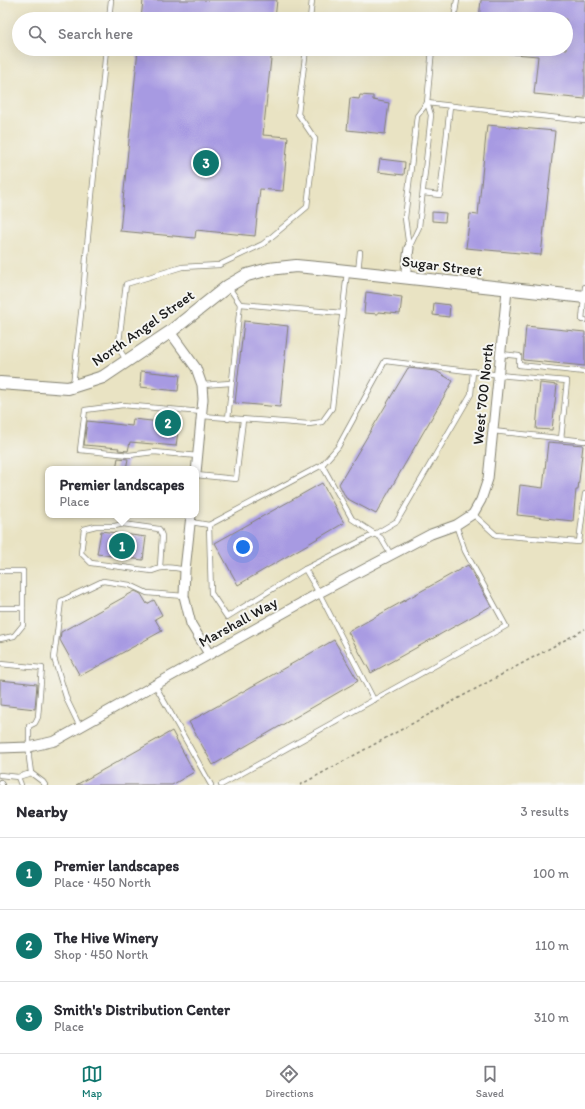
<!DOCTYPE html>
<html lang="en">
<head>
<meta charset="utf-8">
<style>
  body { margin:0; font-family:Itim,sans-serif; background:#f7f7f7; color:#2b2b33 }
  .you { position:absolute; left:243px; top:547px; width:14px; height:14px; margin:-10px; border:3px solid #fff; border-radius:50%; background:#1a73e8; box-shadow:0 0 0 6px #1a73e833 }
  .badge { display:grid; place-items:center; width:26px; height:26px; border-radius:50%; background:#0f766e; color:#fff; font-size:13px; font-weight:700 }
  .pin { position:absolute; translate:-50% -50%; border:2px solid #fff; box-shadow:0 1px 4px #0006 }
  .popup { position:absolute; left:45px; top:466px; width:154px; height:52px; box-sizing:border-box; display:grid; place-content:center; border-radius:8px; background:#fff; filter:drop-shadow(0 1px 3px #0005); font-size:13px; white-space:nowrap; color:#7c7c81 }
  .popup b { font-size:15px; color:#2b2b33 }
  .popup::after { content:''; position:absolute; left:50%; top:100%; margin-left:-8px; border:8px solid transparent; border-top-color:#fff }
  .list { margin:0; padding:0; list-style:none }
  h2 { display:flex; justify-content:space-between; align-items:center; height:52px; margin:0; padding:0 16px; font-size:17px }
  h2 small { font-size:13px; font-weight:400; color:#7c7c81 }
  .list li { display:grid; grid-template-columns:26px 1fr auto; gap:12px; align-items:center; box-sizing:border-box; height:72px; padding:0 16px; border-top:1px solid #e1e1e2 }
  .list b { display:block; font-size:15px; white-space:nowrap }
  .list p { margin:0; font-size:13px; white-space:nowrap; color:#7c7c81 }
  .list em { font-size:13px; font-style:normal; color:#7c7c81 }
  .icon { flex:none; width:22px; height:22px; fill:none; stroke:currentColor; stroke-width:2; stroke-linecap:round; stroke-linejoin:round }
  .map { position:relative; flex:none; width:585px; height:785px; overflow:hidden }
  .search { position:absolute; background:#fff; box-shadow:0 4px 16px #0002; left:12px; right:12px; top:12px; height:44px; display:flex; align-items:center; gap:10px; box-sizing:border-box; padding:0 14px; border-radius:22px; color:#7c7c81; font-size:15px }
  .sheet { height:268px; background:#fff }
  nav { display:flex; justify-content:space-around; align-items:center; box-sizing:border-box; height:56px; border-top:1px solid #e1e1e2; background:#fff; font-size:11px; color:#7c7c81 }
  nav a { display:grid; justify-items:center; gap:2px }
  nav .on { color:#0f766e }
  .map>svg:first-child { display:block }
</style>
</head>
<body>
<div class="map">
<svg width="585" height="785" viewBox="0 0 585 785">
  <rect width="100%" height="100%" fill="#f6f6f2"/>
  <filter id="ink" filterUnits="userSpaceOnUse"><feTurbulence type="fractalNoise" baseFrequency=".025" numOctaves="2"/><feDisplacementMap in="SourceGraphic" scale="8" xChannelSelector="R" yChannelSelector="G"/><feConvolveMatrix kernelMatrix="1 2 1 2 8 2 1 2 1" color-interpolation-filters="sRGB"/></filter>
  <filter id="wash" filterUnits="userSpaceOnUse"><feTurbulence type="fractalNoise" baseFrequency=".012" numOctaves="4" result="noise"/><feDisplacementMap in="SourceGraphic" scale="16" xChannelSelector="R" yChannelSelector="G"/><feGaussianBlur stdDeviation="0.9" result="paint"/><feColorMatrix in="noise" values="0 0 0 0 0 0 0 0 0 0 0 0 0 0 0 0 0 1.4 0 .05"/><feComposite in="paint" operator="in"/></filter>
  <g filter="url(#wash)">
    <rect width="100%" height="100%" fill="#e9e3c3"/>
    <g id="blocks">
      <g fill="#a79ae2">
        <polygon points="143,0 277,0 275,19 141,19"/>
        <polygon points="481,0 585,0 585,99 534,94 538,56 514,54 514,49 566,49 566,19 479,19"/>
        <polygon points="138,49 272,49 263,135 288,137 283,191 260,189 255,236 196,230 195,238 120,231"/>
        <polygon points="360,95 373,96 373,100 389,103 385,134 347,130 350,98 359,99"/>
        <polygon points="487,125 555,131 541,255 466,248 470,214 478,215"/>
        <polygon points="380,159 405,162 404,175 378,172"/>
        <polygon points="432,212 446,213 445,222 432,221"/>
        <polygon points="366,292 402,297 400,314 378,312 378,314 364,313"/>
        <polygon points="434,303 450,305 449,317 433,315"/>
        <polygon points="244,321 288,326 280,407 235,403"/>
        <polygon points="526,326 585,332 585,366 523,360"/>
        <polygon points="408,368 436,371 453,381 376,514 346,498 339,484"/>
        <polygon points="141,371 180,375 178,391 140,387"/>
        <polygon points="540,383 557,385 552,430 536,429"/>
        <polygon points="133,419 179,424 176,446 130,442 128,451 118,450 119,448 84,445 87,421 132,426"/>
        <polygon points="548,442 583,445 578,490 576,490 573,521 517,515 520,485 543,488"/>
        <polygon points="118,458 128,459 126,469 116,469"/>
        <polygon points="322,483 344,523 238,585 215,543"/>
        <polygon points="101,531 146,537 143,560 97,554"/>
        <polygon points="468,565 491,606 371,673 348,632"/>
        <polygon points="135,591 141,594 147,604 154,600 162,615 155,619 162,631 80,676 60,640 61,632"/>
        <polygon points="334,640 358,681 213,765 189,722"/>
        <polygon points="0,680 37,684 35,709 0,705"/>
        <polygon points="172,731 194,772 172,785 76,785"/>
      </g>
    </g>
  </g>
  <g filter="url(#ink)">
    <use href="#blocks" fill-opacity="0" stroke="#828070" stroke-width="1"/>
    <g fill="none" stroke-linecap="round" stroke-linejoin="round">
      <defs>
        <g id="lane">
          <polyline points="109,19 111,0"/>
          <polyline points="310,19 312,0"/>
          <polyline points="454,19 457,0"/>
          <polyline points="427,103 585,121"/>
          <polyline points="423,193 440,195 450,106"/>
          <polyline points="409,248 419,227 431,115 427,103 432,49"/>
          <polyline points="409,248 405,218 417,116 427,103"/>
          <polyline points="358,272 360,252"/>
          <polyline points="585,287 582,320 585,320"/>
          <polyline points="240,304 342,313"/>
          <polyline points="501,354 519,356 519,365 585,372"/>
          <polyline points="126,360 121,352 119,342 126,284 182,267 219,265 263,244 307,207 315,139 298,114 306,49"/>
          <polyline points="73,385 83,296 86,257 106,49"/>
          <polyline points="202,385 231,383"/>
          <polyline points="202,416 309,424 322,422 332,408 347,272"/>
          <polyline points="228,419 240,304 228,286"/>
          <polyline points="493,431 585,441"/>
          <polyline points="198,456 154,452 129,455 80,450 85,410 123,405 202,412"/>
          <polyline points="322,465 352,519 381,538 391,555"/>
          <polyline points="196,475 236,479 243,420"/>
          <polyline points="473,514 496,535 579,542 585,494"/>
          <polyline points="191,522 209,525 322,465 338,447 385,361 509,376 567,381 561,439"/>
          <polyline points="209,525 211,593 227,617 305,569 375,534 397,521 471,394 473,371"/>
          <path d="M 160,567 L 162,536 L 159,529 L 123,524 L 115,526 L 96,526 L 84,529 L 81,553 L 91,563 L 152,571 C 163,566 173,567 185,570"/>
          <polyline points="305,569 319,593 374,700"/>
          <polyline points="0,571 23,571 23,625 14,636 0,639"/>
          <polyline points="0,608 23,608"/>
          <polyline points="0,664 42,668 38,717 35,723 29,726 29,758 31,773 18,777 0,775"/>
          <polyline points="155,685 211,785"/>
          <polyline points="80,727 67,700 54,658 61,601 103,581 130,585 147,593 184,596"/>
          <polyline points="31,773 43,782 45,785"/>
          <polyline points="18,777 21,785"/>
          <polyline points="0,782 2,785"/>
          <polyline points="221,785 506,626 465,551 456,525"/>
        </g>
        <g id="street">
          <polyline points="405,278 409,248"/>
          <polyline points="170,332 196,368 202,385 203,399 196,473"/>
          <polyline points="191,515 185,570 184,596 191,624 209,654"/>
          <polyline points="0,748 29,747 55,741 319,593 431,534 456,525 473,514 481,500 488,479 507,290"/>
        </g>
        <polyline id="secondary" points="0,383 68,388 103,377 170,332 228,286 247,275 269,269 296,266 328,269 585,297"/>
      </defs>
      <use href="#lane" stroke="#828070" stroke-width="6"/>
      <use href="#street" stroke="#828070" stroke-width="11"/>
      <use href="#secondary" stroke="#828070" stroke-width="14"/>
      <polyline stroke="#828070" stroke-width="1.5" stroke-dasharray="3 3" stroke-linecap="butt" points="300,785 585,629"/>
      <use href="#lane" stroke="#fff" stroke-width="4.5"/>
      <use href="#street" stroke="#fff" stroke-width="9"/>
      <use href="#secondary" stroke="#fff" stroke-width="12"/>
    </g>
  </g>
  <g text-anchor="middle" stroke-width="4" stroke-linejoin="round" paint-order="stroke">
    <g font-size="15" fill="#1c1c1c" stroke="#f6f6f2">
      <text transform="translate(442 266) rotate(7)" y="5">Sugar Street</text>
      <text transform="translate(143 328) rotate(-35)" y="5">North Angel Street</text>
      <text transform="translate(483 394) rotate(-84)" y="5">West 700 North</text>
      <text transform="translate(238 622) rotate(-29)" y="5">Marshall Way</text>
    </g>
  </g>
</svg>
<div class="you"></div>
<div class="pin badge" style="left:122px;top:546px">1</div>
<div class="popup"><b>Premier landscapes</b>Place</div>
<div class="pin badge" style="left:168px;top:423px">2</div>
<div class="pin badge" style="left:206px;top:163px">3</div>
<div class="search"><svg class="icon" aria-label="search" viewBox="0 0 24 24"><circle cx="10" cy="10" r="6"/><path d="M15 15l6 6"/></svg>Search here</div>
</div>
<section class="sheet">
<h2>Nearby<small>3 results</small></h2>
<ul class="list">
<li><span class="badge">1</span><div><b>Premier landscapes</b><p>Place · 450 North</p></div><em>100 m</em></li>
<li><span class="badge">2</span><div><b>The Hive Winery</b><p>Shop · 450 North</p></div><em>110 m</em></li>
<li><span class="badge">3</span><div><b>Smith's Distribution Center</b><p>Place</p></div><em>310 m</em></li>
</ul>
</section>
<nav>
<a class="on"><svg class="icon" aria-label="map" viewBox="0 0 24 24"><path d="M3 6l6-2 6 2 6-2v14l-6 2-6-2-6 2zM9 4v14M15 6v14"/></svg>Map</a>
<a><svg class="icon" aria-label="directions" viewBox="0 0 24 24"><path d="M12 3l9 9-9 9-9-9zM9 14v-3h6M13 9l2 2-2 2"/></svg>Directions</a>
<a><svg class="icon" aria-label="saved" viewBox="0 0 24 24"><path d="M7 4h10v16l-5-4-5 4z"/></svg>Saved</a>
</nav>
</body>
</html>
